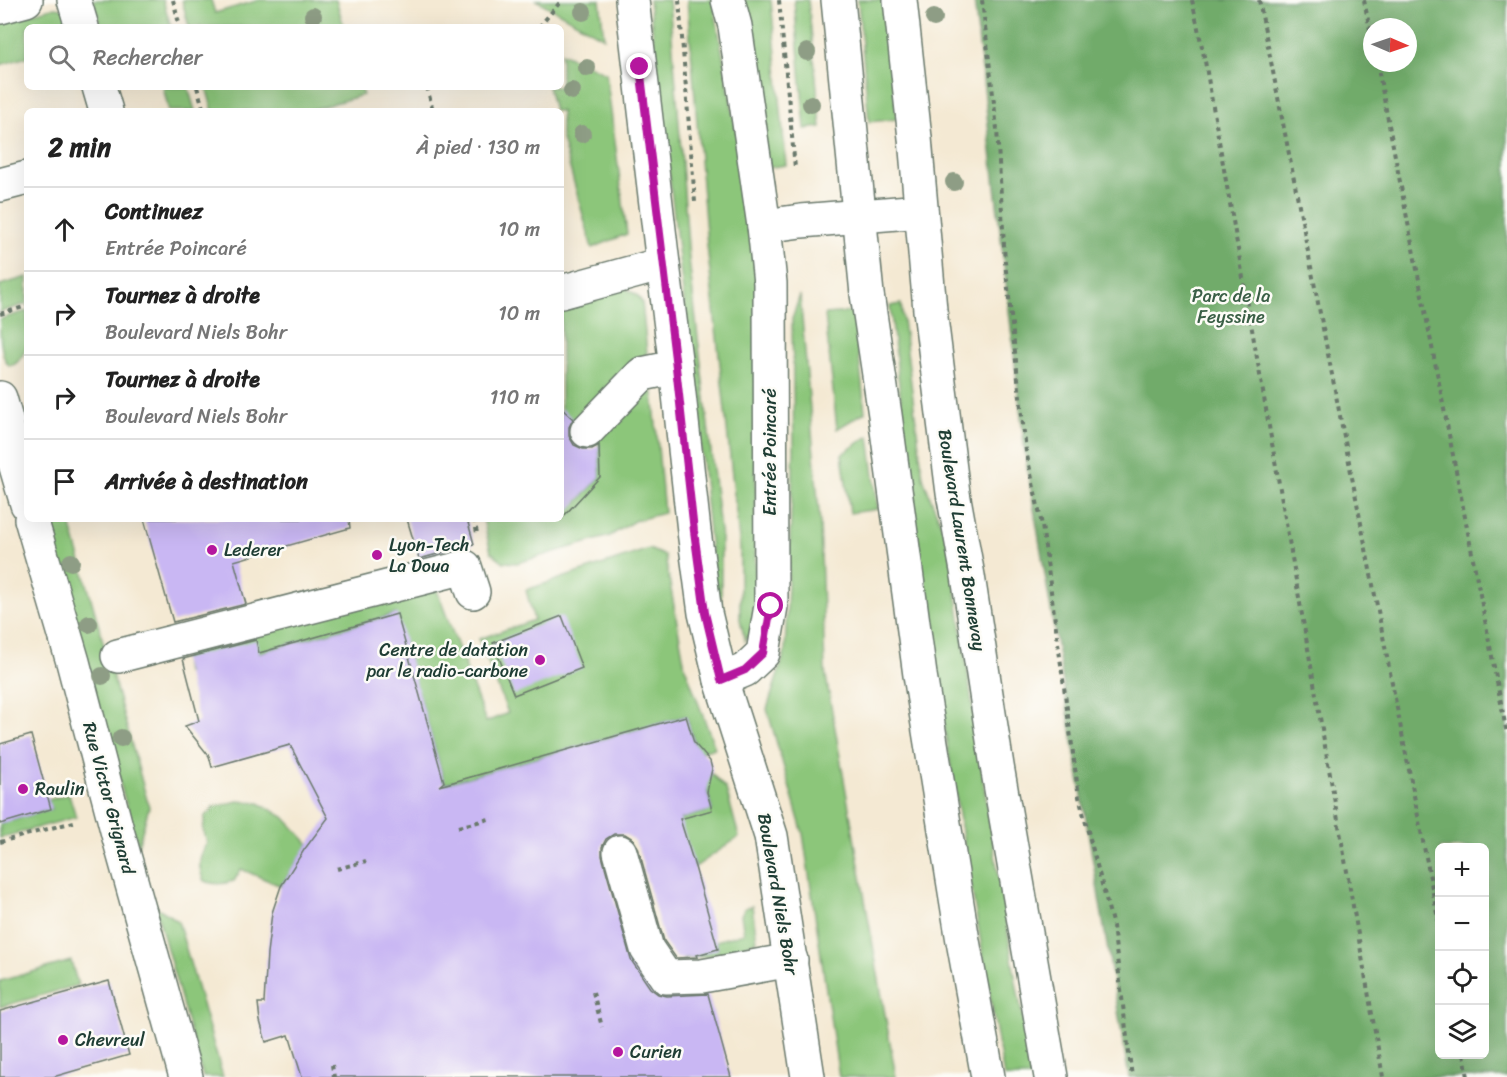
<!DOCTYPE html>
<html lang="fr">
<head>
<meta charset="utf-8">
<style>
  body { margin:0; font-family:Sriracha,sans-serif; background:#f6f6f6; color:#222 }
  .controls { position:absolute; right:18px; bottom:18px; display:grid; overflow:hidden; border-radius:9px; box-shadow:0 6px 24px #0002 }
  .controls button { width:54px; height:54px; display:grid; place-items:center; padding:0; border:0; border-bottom:2px solid #e0e0e0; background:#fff; color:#222; font:30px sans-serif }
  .compass { position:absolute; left:1363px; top:18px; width:54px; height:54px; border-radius:50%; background:#fff; box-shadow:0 6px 24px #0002; rotate:92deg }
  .stop { position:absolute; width:18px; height:18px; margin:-14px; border:4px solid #b5179e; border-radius:50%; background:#fff }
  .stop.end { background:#b5179e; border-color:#fff; box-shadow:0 2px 6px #0008 }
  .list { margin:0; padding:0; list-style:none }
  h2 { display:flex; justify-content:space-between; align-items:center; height:78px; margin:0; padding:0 24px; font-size:26px }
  h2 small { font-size:20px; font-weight:400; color:#767676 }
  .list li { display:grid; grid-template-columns:39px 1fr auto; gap:18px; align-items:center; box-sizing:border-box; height:84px; padding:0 24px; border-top:2px solid #e0e0e0 }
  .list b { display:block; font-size:22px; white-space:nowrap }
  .list p { margin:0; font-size:20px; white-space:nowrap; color:#767676 }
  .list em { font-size:20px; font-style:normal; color:#767676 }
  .icon { flex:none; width:33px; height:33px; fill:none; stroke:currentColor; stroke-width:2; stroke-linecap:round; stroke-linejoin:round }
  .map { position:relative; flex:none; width:1507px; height:1077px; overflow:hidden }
  .search { position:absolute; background:#fff; box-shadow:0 6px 24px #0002; left:24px; top:24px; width:540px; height:66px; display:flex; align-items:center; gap:15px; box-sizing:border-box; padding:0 21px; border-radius:9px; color:#767676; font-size:22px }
  .panel { position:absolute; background:#fff; box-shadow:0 6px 24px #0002; left:24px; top:108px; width:540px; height:414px; border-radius:9px }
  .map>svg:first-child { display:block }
</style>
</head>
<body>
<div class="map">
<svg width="1507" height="1077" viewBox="0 0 1507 1077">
  <rect width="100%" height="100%" fill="#fdfcf7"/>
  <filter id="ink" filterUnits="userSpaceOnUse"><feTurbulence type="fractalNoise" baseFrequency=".0167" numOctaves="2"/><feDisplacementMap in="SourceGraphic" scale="12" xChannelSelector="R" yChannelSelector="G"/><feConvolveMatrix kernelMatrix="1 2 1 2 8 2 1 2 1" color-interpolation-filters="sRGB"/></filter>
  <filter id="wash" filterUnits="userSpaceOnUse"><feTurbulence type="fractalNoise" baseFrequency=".008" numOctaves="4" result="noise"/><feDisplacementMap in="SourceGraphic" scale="24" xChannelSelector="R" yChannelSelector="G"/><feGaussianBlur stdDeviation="1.35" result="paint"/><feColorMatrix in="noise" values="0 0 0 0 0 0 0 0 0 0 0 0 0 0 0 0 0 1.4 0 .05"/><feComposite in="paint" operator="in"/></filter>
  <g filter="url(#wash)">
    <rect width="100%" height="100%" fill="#f4e9d3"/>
    <g fill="#8cc67a" stroke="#568257" stroke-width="1.5">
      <polygon points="93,0 163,0 171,27 101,27"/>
      <polygon points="182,0 211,0 215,13 259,0 336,0 344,27 189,27"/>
      <polygon points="536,0 600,0 604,38"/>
      <polygon points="649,0 669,0 678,110 689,259 721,539 721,610 714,582 699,430"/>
      <polygon points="687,0 713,0 757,247 755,627 745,641 740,619 740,549 707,245"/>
      <polygon points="740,0 771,0 786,165 766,168"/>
      <polygon points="794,0 808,0 821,127 805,129"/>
      <polygon points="858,0 884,0 897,119 869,122"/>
      <polygon points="55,7 63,8 74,27 27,27 27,57 0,65 0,22"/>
      <polygon points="561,53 606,73 627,234 592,248 561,136 561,111 554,111 548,87 561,87"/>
      <polygon points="163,87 188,87 195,111 169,111"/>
      <polygon points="206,87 360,87 363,95 307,111 213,111"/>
      <polygon points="27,277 27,304 0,312 0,285"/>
      <polygon points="625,288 637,295 642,302 647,353 578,424 574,420 561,420 561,305"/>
      <polygon points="800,295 820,523 825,671 896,1077 839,1077 803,834 767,709 785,652 794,449 792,319"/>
      <path d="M 901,304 L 923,477 C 931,502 943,525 950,550 L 987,806 L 1016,982 L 1034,1077 L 1004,1077 L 948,750 L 920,565 L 890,306 Z"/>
      <path d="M 27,311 C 27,322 29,334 27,344 C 26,352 12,376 5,360 C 0,347 0,332 0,319 Z"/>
      <polygon points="854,312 865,412 837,429 825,314"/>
      <polygon points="642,389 653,392 664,513 634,521 610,536 517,563 504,562 491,552 483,519 561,519 561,502 577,502 600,477 599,444 594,439"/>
      <polygon points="869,436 878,509 850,513 842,454"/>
      <polygon points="45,519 69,519 149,807 138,846"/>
      <polygon points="649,549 665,556 685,667 715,748 697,753 686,716 445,784 396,614 186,673 183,649 435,585 486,722 508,713 479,639 534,620 526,590"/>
      <polygon points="711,773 726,789 739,837 695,867 693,861 671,867 659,825 712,810 703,776"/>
      <polygon points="69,794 76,817 0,838 0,824 51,809 48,800"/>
      <path d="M 238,801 L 259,803 L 284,817 L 309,844 L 281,886 L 241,869 L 234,881 C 223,884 215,885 204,881 C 197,865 199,857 207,842 L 203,830 L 205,816 L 215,807 Z"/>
      <polygon points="155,906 178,921 223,1077 203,1077"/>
      <polygon points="752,906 757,941 727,953 702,957 682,959 718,949 716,941 744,933 741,915 745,908"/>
      <polygon points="71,961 78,985 0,1007 0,981"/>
    </g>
    <path fill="#71ab6a" stroke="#48744f" stroke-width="1.5" fill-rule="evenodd" d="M 974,0 L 1507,0 L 1507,1077 L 1129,1077 L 1026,461 ZM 1372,27 L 1408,27 L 1408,63 L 1372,63 ZM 1440,848 L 1484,848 L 1484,1054 L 1440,1054 Z"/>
    <g id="blocks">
      <g fill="#c9b7f3">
        <polygon points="561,408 573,419 569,427 569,436 574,445 583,449 592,449 599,445 600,477 561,519"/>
        <polygon points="144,519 349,519 350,528 234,561 246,604 173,622"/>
        <polygon points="407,519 467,519 474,544 419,559"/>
        <polygon points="397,614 444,782 439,786 686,716 694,743 710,761 712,769 707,792 712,810 680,819 695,867 718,949 697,955 698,957 676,958 664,941 638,847 633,839 625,834 614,834 606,839 602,847 602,856 631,960 650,988 658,994 667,996 708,994 731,1077 302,1077 289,1035 266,1042 260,1021 258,1003 264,1003 267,953 272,913 281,886 304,850 328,818 290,745 212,767 209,756 185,726 199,721 183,659 256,640 259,653"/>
        <polygon points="562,616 582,668 514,695 493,643"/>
        <polygon points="31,735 51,809 0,824 0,744"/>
        <polygon points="109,981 129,1055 53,1077 0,1077 0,1011"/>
      </g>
    </g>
  </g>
  <g filter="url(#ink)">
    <use href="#blocks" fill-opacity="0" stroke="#6a796c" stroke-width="1.5"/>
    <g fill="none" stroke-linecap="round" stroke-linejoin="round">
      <defs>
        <g id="minor">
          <polyline points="74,0 82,27"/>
          <polyline points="632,0 663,264 676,367 694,531 705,613 721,680 771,836 808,1077"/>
          <polyline points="0,7 26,0"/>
          <polyline points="99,87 106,111"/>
          <polyline points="0,185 27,178"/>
          <polyline points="764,226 801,221 921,211"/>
          <polyline points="561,292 663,264"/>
          <polyline points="0,398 7,423 9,443 27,504"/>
          <polyline points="587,431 642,374 676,367"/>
          <polyline points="31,519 73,662 118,834 186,1077"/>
          <polyline points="118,656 465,567 473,592"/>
          <polyline points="721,680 745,670 763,653 771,606 770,283 764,226 735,26 728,0"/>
          <polyline points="620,852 647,949 666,977 702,976 791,960"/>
        </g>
        <g id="major">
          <polyline points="838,0 867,294 885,415 920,675 963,941 988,1077"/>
          <polyline points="900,0 915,138 930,310 953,493 968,576 997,766 1051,1077"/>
        </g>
      </defs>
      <use href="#minor" stroke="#6a796c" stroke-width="36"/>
      <use href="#major" stroke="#6a796c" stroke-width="36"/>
      <g stroke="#6a796c" stroke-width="4" stroke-dasharray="4.5 4.5" stroke-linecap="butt">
        <polyline points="173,0 180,27"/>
        <polyline points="679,0 695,202"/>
        <polyline points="779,0 795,168"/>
        <polyline points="982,0 997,129 1005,262 1026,451 1042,525 1079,797 1113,926 1132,1077"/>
        <polyline points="1192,0 1205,61 1383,1077"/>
        <polyline points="1259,0 1440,929"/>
        <polyline points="1364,0 1372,40"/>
        <polyline points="539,27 562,0"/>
        <polyline points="1377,63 1507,734"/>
        <polyline points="197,87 204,111"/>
        <polyline points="427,87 433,111"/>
        <polyline points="0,314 27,306"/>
        <polyline points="474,519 477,533"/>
        <polyline points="458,827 489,819"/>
        <polyline points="0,842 77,821"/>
        <polyline points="337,869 366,861"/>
        <polyline points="593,992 602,1027"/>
        <polyline points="1464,1054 1468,1077"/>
        <polyline points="332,1065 334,1077"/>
      </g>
      <use href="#minor" stroke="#fff" stroke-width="33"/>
      <use href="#major" stroke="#fff" stroke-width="33"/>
    </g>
    <g fill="#8e9d85">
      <circle cx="583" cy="12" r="9"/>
      <circle cx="313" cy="16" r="9"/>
      <circle cx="934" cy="18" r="9"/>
      <circle cx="807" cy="52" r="9"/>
      <circle cx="587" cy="68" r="9"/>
      <circle cx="572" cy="91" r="9"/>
      <circle cx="811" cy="104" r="9"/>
      <circle cx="582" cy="134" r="9"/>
      <circle cx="954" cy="182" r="9"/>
      <circle cx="71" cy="562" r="9"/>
      <circle cx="89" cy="624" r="9"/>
      <circle cx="102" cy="676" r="9"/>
      <circle cx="121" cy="738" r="9"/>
    </g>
  </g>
  <g fill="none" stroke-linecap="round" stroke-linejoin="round" filter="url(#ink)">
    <polyline stroke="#b5179e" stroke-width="8" points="640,67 676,367 694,531 705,613 721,680 745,670 763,653 771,606"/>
  </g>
  <g fill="#b5179e" stroke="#fdfcf7" stroke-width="2">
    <circle cx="212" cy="550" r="6"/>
    <circle cx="377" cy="555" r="6"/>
    <circle cx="540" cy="660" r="6"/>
    <circle cx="23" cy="789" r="6"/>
    <circle cx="63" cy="1040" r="6"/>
    <circle cx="618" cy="1052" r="6"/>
  </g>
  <g text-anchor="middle" stroke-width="5" stroke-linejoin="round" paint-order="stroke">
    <g font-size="18" fill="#3a5f46" stroke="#fdfcf7">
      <text x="1231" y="302">Parc de la<tspan x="1231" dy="21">Feyssine</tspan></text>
    </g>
    <g font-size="18" fill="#1f3d34" stroke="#fdfcf7">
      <text transform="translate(770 452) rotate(-90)" y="6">Entrée Poincaré</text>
      <text transform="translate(962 540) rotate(81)" y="6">Boulevard Laurent Bonnevay</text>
      <text transform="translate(109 798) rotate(75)" y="6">Rue Victor Grignard</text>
      <text transform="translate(778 894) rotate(80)" y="6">Boulevard Niels Bohr</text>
    </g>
    <g font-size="18" fill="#1f3d34" stroke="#fdfcf7" text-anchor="start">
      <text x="389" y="551">Lyon-Tech<tspan x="389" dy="21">La Doua</tspan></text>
      <text x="224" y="556">Lederer</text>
      <text x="528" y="656" text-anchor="end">Centre de datation<tspan x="528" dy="21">par le radio-carbone</tspan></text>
      <text x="35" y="795">Raulin</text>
      <text x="75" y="1046">Chevreul</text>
      <text x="630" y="1058">Curien</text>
    </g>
  </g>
</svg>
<div class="controls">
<button>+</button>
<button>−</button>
<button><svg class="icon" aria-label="locate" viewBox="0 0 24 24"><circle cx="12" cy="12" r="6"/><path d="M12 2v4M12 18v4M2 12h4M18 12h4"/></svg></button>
<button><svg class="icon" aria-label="layers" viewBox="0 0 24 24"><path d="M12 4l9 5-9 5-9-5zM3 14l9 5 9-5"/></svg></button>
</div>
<svg class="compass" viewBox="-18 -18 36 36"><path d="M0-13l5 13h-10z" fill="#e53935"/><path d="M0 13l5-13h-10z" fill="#767676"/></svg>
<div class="stop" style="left:771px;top:606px"></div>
<div class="stop end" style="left:640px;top:67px"></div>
<div class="search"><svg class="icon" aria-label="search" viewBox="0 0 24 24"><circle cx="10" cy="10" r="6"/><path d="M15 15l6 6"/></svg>Rechercher</div>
<section class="panel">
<h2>2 min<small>À pied · 130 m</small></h2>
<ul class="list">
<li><svg class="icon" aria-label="ahead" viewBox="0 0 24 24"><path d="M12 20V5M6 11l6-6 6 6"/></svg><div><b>Continuez</b><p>Entrée Poincaré</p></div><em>10 m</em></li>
<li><svg class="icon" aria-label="right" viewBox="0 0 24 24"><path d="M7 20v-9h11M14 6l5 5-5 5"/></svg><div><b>Tournez à droite</b><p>Boulevard Niels Bohr</p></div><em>10 m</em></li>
<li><svg class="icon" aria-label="right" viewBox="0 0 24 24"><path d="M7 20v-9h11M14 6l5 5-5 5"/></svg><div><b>Tournez à droite</b><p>Boulevard Niels Bohr</p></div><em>110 m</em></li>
<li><svg class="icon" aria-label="arrive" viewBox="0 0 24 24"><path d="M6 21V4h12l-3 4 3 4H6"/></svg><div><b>Arrivée à destination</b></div></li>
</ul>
</section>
</div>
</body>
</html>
